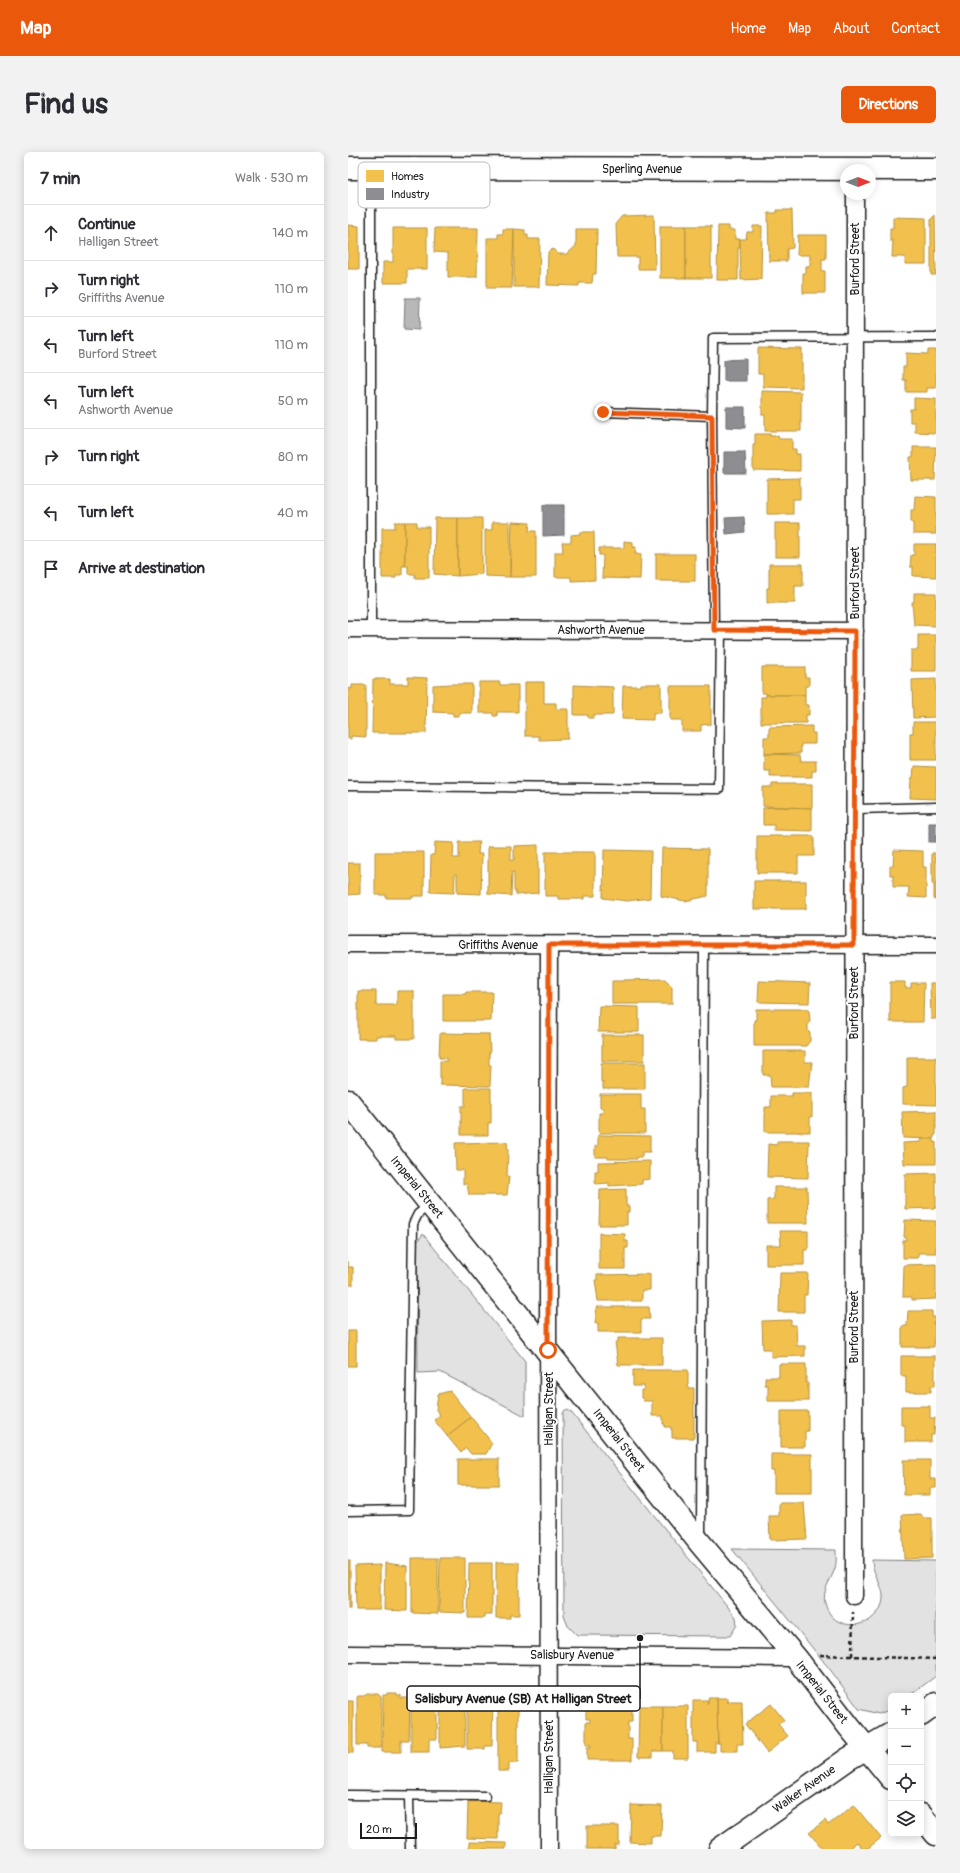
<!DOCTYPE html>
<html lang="en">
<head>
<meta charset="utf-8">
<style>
  body { margin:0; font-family:Pangolin,sans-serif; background:#f2f2f3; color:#2b2b33 }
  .controls { position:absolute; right:12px; bottom:12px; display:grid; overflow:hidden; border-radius:6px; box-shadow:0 2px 10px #0003 }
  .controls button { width:36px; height:36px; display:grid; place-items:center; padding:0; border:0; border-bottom:1px solid #e1e1e2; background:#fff; color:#2b2b33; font:20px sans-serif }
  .compass { position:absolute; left:492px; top:12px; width:36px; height:36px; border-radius:50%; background:#fff; box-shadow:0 2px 10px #0003; rotate:90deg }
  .scale { position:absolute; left:12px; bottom:10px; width:57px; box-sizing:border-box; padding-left:4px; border:2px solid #1c1c1c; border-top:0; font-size:11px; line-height:14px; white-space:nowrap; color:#1c1c1c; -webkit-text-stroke:3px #fff; paint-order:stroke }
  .stop { position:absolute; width:12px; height:12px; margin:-9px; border:3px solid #ea580c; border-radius:50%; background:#fff }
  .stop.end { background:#ea580c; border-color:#fff; box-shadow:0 1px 4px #0008 }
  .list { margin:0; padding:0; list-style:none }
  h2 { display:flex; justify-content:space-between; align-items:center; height:52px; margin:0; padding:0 16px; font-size:17px }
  h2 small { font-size:13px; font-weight:400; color:#7c7c81 }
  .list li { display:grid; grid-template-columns:26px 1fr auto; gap:12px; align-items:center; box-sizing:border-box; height:56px; padding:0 16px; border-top:1px solid #e1e1e2 }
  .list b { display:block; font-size:15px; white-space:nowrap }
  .list p { margin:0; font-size:13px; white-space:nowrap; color:#7c7c81 }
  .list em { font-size:13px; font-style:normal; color:#7c7c81 }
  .icon { flex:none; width:22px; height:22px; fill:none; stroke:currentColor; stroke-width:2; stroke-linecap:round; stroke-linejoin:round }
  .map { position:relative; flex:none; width:588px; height:1697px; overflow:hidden; border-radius:6px }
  header { display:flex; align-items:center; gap:24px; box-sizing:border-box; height:56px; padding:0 20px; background:#ea580c; color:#fff }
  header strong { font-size:19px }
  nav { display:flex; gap:22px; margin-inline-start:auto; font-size:14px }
  .intro { display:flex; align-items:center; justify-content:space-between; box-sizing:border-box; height:96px; padding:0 24px }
  h1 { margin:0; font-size:28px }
  .button { padding:10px 18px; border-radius:6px; background:#ea580c; color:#fff; font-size:14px; font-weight:700 }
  main { display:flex; gap:24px; padding:0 24px }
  aside { flex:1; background:#fff; border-radius:6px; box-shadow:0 2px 10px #0003 }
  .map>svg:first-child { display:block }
</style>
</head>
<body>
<header>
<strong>Map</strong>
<nav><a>Home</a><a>Map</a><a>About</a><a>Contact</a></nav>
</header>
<div class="intro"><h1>Find us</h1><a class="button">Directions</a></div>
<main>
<aside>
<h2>7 min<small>Walk · 530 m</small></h2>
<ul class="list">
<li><svg class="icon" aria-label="ahead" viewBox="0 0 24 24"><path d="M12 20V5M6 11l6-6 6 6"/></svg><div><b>Continue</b><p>Halligan Street</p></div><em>140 m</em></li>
<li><svg class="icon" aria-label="right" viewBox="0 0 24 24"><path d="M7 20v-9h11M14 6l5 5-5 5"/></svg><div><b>Turn right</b><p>Griffiths Avenue</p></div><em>110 m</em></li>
<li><svg class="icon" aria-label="left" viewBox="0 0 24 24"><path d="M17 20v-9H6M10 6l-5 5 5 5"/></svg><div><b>Turn left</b><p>Burford Street</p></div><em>110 m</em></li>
<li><svg class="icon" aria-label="left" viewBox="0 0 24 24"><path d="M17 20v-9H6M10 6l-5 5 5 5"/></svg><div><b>Turn left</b><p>Ashworth Avenue</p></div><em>50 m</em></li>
<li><svg class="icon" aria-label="right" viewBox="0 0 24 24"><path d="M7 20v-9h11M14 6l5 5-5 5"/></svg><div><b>Turn right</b></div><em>80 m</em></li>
<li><svg class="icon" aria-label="left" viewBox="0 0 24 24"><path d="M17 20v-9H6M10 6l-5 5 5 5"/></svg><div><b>Turn left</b></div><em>40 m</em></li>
<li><svg class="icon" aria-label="arrive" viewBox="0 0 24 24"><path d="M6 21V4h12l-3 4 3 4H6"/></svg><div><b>Arrive at destination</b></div></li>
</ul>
</aside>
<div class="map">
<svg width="588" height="1697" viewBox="0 0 588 1697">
  <rect width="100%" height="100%" fill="#fff"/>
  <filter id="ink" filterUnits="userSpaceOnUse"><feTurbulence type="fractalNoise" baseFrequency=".025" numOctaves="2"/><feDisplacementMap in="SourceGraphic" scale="8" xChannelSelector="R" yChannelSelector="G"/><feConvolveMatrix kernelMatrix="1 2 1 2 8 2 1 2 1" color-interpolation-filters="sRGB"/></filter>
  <g filter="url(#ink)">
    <g fill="#e2e2e2" stroke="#7f7f7f">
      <polygon points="75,1082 177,1209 177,1264 92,1220 70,1221 69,1090"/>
      <polygon points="217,1258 222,1259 388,1465 389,1473 382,1484 229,1483 220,1474 216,1464 215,1261"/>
      <path d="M 384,1397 L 488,1398 C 488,1405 489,1413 486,1419 C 482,1430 474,1438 477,1451 C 484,1481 525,1479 534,1452 C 539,1436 524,1424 524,1408 L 588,1409 L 588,1524 L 561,1544 L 543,1544 L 543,1557 L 531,1562 L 511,1557 L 484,1520 Z"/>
    </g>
    <polygon fill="#b8b8b8" stroke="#7a7a7a" points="57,146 72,146 71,178 56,177"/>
    <g fill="#f2c14e" stroke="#b2903f">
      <polygon points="429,58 444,58 445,96 439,97 439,109 421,109 420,61 429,61"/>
      <polygon points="306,63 307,117 290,117 290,105 269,105 268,71 274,64"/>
      <polygon points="587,63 588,123 583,123 583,67"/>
      <polygon points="545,65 578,66 578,112 557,112 557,105 544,105 545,89 542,89 542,76 545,76"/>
      <polygon points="0,73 11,74 11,117 0,117"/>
      <rect x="312" y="74" width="26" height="52"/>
      <rect x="338" y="74" width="25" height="52"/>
      <polygon points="370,74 381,74 381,78 387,78 387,87 392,87 392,96 390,96 390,128 369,128"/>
      <polygon points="405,74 414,74 413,127 393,128 392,87 398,87 399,80 405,80"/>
      <polygon points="45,76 79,76 79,117 59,117 59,131 35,131 35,110 45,110"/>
      <polygon points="87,76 130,76 129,125 100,125 100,101 86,100"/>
      <polygon points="155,77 166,77 164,136 139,136 139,86 150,86 150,82 155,82"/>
      <polygon points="166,77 177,78 177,83 180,83 180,87 192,87 191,135 166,135"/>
      <polygon points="228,77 249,77 248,122 245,122 244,131 231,131 231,134 199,133 200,100 205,97 210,102 219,102 228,94"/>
      <polygon points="450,83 478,83 478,107 474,107 474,119 477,119 477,141 455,141 455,121 458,121 458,114 462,114 462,103 449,103"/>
      <polygon points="410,196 454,197 454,236 415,235 415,222 410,222"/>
      <polygon points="580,198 588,198 588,236 579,236 579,240 558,240 558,228 555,228 555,215 558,215 558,201 580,202"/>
      <polygon points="414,239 453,240 453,279 417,279 417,263 414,263"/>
      <polygon points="566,246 588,247 588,281 567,280 567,270 562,270 562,257 566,257"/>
      <polygon points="407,282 422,282 422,284 430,284 431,287 444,287 444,297 448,297 448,302 452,302 452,319 405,318 405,293 407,293"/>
      <polygon points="565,295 588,295 587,328 563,328 562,305 565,305"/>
      <polygon points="452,326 452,347 445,347 445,362 419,362 419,327"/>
      <polygon points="567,344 588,345 588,382 565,382 565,370 563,370 563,358 566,358"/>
      <polygon points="87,366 110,366 110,424 86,422"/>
      <polygon points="110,366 134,366 134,422 110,424"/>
      <polygon points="47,370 57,370 57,414 54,414 54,423 48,423 48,426 34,426 34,376 47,376"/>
      <polygon points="57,370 69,370 69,375 81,375 81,426 67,426 67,422 60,422 60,414 57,414"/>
      <polygon points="144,370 162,370 162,425 137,424 137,378 144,378"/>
      <polygon points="164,370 182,371 181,379 188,379 188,425 162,425"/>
      <rect x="427" y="371" width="25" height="34"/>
      <polygon points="232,380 246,380 247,428 223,429 223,425 207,425 207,400 215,400 214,390 223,390 223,383 232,382"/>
      <polygon points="276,389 285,390 285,395 288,395 287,402 293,402 292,427 254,426 255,403 251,403 251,396 276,396"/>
      <polygon points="566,392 588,392 588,425 565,424 565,415 562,415 563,403 566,403"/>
      <rect x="308" y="402" width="39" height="27"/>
      <polygon points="421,412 455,412 455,434 447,434 447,451 419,451 419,436 421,436"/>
      <polygon points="566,441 588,441 588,474 566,473 564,450 566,450"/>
      <polygon points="570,483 588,483 588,519 563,519 563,498 570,498"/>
      <polygon points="414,515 457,515 457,525 461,525 461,534 457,534 457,543 418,543 418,541 414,541"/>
      <polygon points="60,525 79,526 78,581 24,581 25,527 42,527 42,532 60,532"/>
      <polygon points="588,527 588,565 565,566 564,528"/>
      <polygon points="131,530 152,530 152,533 170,533 170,560 149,560 149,564 145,564 145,561 131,561"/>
      <polygon points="177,530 196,530 196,551 208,551 208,557 220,557 220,587 191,588 191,584 177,584"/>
      <polygon points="103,532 124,532 124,561 111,561 111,564 105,564 105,561 85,560 85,533"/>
      <polygon points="293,532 313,532 313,561 305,561 305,568 274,567 275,534 293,534"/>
      <polygon points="4,533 18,533 18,585 3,584 3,587 0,587 0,536 4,537"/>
      <polygon points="226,533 265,535 265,563 245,563 245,566 240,566 240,563 226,563"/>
      <polygon points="322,534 363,534 363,572 353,573 353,579 334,579 334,568 322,568"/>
      <polygon points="418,543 457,543 457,553 461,553 461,563 458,563 458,571 413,571 413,545 418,545"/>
      <polygon points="565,570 588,570 588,608 562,608 562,581 565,581"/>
      <polygon points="464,574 464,581 467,581 467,592 453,592 453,601 416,602 416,585 421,585 421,575"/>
      <polygon points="416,602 452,603 453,609 468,609 468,619 464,619 464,625 422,625 422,619 416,619"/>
      <polygon points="566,614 588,615 588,647 562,646 563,626 565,626"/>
      <polygon points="424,632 464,632 464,656 415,654 415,635 424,635"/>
      <polygon points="425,655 464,656 464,679 426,678 426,673 415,673 415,656"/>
      <polygon points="409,684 466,684 466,704 450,704 450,721 409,721"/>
      <polygon points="87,690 106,691 105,706 111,706 111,690 131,690 130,702 134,702 133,742 109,741 109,722 107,722 106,741 82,740 83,703 86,703"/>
      <polygon points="190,693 190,741 168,743 168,739 166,739 166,720 164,720 163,744 140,742 140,694 163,694 163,708 166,708 166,694"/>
      <polygon points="314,696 360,697 360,744 337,749 313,744"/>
      <polygon points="256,698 303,699 302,746 279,749 255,746"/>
      <polygon points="546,698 575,699 575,715 578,715 578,746 560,745 561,735 545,735 545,723 542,723 542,714 545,714"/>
      <polygon points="27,700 76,700 76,744 65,744 65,746 38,746 38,743 27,743"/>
      <polygon points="197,700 247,700 247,744 236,744 236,747 210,747 210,744 197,744"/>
      <polygon points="584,701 588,701 588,748 586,747 586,732 584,732"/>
      <polygon points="0,711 12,711 12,742 0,743"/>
      <rect x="406" y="729" width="52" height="28"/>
      <polygon points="317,827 324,834 324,852 264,852 264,829 275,829 275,828"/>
      <polygon points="411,829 462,831 461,851 410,850"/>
      <polygon points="542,830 557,830 557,836 563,836 563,831 576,831 575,870 542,870"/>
      <polygon points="582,831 588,831 588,867 583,867"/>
      <polygon points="10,839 28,839 28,853 49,853 49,839 66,839 66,887 48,887 48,884 28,884 28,887 10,887"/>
      <polygon points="118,840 144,840 143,869 95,869 95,842 118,842"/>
      <polygon points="251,854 291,855 291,880 250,880"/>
      <polygon points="408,857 458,857 461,859 462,869 460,872 460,879 462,881 462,889 458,894 406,894 406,868 408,868"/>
      <polygon points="92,881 141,882 142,901 141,901 141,913 143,913 142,934 92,933 92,909 99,909 99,906 91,906"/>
      <rect x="254" y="883" width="42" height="26"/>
      <polygon points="415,899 457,899 457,910 464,910 461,935 423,935 422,923 415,923"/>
      <polygon points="559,905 588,905 588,953 555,952 555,936 559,935"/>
      <polygon points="253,911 297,911 297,937 255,937 255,930 253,930"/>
      <polygon points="117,936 143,936 143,971 140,971 140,983 113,983 113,954 117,954"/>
      <polygon points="444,941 464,941 464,965 462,965 462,980 417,980 417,955 423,955 423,944 444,944"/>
      <polygon points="252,942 293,942 293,957 297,957 297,981 251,981 251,961 255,961 255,956 252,956"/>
      <polygon points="588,959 588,983 586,983 586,987 555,986 554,960"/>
      <polygon points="250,983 302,984 302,1000 294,1000 294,1005 289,1005 289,1007 260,1007 260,1005 247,1005 247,994 250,994"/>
      <polygon points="573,987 586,987 586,990 588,990 588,1012 556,1012 555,991 573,990"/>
      <polygon points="429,989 461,989 460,1026 419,1025 420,992 429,993"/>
      <polygon points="159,990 160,999 159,1025 161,1025 159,1043 121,1043 119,1032 115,1032 115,1018 108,1018 107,991"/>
      <polygon points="302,1009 302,1027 294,1028 294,1032 261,1034 261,1031 247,1032 247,1019 250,1019 250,1010"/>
      <polygon points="588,1021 588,1056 557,1057 557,1022"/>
      <polygon points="426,1035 459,1035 460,1071 419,1071 419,1048 426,1047"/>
      <polygon points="278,1037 278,1054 281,1054 281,1060 279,1060 279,1073 251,1073 252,1038"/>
      <polygon points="557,1068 588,1069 588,1101 570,1101 570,1106 555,1106 555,1088 558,1088 558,1085 556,1085"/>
      <polygon points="432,1079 460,1079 460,1098 456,1098 456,1113 418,1113 418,1093 433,1093"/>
      <polygon points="251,1081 277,1082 277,1089 280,1089 280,1096 277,1096 277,1117 251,1117"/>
      <polygon points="0,1109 0,1115 5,1115 5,1133 0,1133"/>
      <polygon points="588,1112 588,1147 564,1148 564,1145 555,1145 556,1113"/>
      <polygon points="432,1121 460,1121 459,1143 456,1143 456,1160 431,1160"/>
      <polygon points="302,1122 302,1138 294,1138 294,1149 250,1149 247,1128 249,1128 249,1123"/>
      <polygon points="249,1155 301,1155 302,1167 293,1167 293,1180 250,1180 250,1171 247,1171"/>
      <polygon points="560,1159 584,1159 584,1165 587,1165 587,1171 585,1170 585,1172 587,1172 586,1195 554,1195 554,1174 559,1174"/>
      <polygon points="443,1168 443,1173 448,1173 449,1194 457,1194 457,1204 423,1205 423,1197 415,1197 414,1169"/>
      <rect x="0" y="1179" width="8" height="35"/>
      <polygon points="270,1186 314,1186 314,1213 270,1213 267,1190 270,1190"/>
      <polygon points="553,1204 587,1204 587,1234 583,1234 583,1240 558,1240 558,1224 553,1224"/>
      <polygon points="431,1212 458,1212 458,1231 460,1231 460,1249 420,1249 420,1233 417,1233 417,1225 431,1225"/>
      <polygon points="285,1218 340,1218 340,1236 346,1236 346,1286 324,1286 324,1278 323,1278 323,1275 317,1275 317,1272 315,1272 315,1264 304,1264 304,1249 295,1249 295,1246 293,1246 293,1238 296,1238 296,1234 285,1234"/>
      <polygon points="102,1239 123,1265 99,1284 86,1268 92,1263 88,1258 90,1242"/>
      <polygon points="553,1254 582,1254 582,1266 587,1266 586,1283 583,1283 583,1290 557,1290 557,1273 553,1273"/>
      <polygon points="433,1259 460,1259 460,1279 457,1279 457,1295 433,1295"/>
      <polygon points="123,1265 144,1291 138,1302 123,1302 118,1296 113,1301 99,1284"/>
      <polygon points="423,1302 464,1302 464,1341 426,1341 426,1319 423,1319"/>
      <rect x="110" y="1307" width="41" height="26"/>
      <polygon points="555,1308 582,1308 582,1327 588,1327 588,1336 582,1336 582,1343 556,1343"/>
      <polygon points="431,1351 456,1351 459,1387 422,1388 421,1364 431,1364"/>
      <polygon points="573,1362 575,1366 584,1366 584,1406 556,1407 554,1363"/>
      <polygon points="64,1406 90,1406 90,1462 64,1461"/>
      <polygon points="92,1406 117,1406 117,1461 91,1460"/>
      <rect x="0" y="1409" width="2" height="48"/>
      <polygon points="148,1410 171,1410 171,1463 162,1463 162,1466 148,1466"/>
      <polygon points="37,1411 59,1414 59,1459 36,1458"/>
      <polygon points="121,1411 144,1411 144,1463 137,1463 137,1466 120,1466"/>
      <polygon points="32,1413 32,1458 8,1458 7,1414"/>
      <polygon points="39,1541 49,1541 49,1543 53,1543 53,1546 62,1546 61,1588 53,1588 53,1600 34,1600 35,1543 39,1543"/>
      <polygon points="68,1541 77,1541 77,1543 80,1543 80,1546 89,1546 89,1587 81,1587 81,1600 63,1600 63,1543 68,1543"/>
      <polygon points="19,1542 30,1542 33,1545 33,1596 19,1596 19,1593 9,1593 9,1544 16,1544"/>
      <polygon points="104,1542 114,1542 117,1545 117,1594 92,1596 92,1544 101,1544"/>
      <polygon points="132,1542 142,1542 145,1545 144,1594 137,1594 137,1597 119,1597 119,1544 130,1544"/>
      <polygon points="360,1546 369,1546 370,1591 367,1591 367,1600 349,1600 349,1590 345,1590 345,1548 359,1548 360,1552"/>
      <polygon points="369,1546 380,1546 380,1551 381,1549 394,1549 395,1592 389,1592 389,1599 372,1599 372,1591 370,1591"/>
      <rect x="0" y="1549" width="5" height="52"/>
      <polygon points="150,1549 170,1549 170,1611 161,1611 161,1619 150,1619"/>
      <polygon points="238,1552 284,1553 284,1570 280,1570 280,1587 284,1587 284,1608 239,1608 239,1595 243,1595 243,1593 238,1593 238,1570 242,1570 242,1567 238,1567"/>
      <polygon points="423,1552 436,1568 430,1572 440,1584 419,1601 397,1572"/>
      <polygon points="291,1554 315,1554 315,1599 305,1599 305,1605 290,1605"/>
      <polygon points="315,1554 340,1554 340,1606 325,1606 325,1599 315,1599"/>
      <polygon points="120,1649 153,1650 152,1661 150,1661 150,1687 119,1686"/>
      <polygon points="283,1653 314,1654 313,1684 303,1684 303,1691 282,1690"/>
      <polygon points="506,1653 533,1686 519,1697 515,1697 509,1690 503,1696 504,1697 475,1697 461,1681 477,1668 480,1673"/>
      <polygon points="239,1674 271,1674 271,1693 267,1693 267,1697 239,1697"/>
      <polygon points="121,1690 158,1691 158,1697 121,1697"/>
    </g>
    <g fill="#8d8d92" stroke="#6b6b6f">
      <polygon points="398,207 398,229 376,229 376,208"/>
      <polygon points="378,255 397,255 397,276 378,275"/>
      <polygon points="376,300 397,300 398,321 376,321"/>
      <polygon points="195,353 216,353 216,383 195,384"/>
      <polygon points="396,365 397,380 378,382 377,366"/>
      <rect x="581" y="671" width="7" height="19"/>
    </g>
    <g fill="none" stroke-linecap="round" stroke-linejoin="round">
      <defs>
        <g id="lane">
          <polyline points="23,16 23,478"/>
          <polyline points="255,260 364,264 366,478"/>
          <polyline points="364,264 365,186 588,185"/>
          <polyline points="0,634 371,637 373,477"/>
          <polyline points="508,657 588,655"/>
          <polyline points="0,1359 61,1358 65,1072 70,1062 81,1053"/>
          <polyline points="353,1384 356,792"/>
          <polyline points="0,1643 138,1644"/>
          <polyline points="61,1644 62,1697"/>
        </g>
        <g id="street">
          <polyline points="0,477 507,479"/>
          <polyline points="0,792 588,793"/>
          <polyline points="201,793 200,1135 201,1697"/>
          <polyline points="506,1444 507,42"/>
          <polyline points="0,1502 448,1506"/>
        </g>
        <g id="secondary">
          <polyline points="0,16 588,17"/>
          <polyline points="0,949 352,1391 448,1506 502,1576 543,1626"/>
          <polyline points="573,1563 588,1552"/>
          <polyline points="573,1663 588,1682"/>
          <polyline points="372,1697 500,1607 543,1582"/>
        </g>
      </defs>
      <use href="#lane" stroke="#1c1c1c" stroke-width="11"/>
      <use href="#street" stroke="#1c1c1c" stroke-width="19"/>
      <use href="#secondary" stroke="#1c1c1c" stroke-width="25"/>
      <g stroke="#1c1c1c" stroke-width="2.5" stroke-dasharray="4 3" stroke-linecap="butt">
        <polyline points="472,1503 588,1507"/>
        <polyline points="504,1504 505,1460"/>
      </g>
      <use href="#lane" stroke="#fff" stroke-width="8"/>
      <use href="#street" stroke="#fff" stroke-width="16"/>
      <use href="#secondary" stroke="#fff" stroke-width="22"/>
    </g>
  </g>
  <g fill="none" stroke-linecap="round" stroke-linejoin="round" filter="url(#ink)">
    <polyline stroke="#ea580c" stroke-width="5" points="200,1198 201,793 506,793 507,479 366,478 364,264 255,260"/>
  </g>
  <g text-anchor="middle" stroke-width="4" stroke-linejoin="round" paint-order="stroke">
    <g font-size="12" fill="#1c1c1c" stroke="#fff">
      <text x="294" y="21">Sperling Avenue</text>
      <text transform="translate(507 107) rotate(-90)" y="4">Burford Street</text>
      <text transform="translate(507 431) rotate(-90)" y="4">Burford Street</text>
      <text x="253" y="482">Ashworth Avenue</text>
      <text x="150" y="797">Griffiths Avenue</text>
      <text transform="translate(506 851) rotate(-90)" y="4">Burford Street</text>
      <text transform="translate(69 1035) rotate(51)" y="4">Imperial Street</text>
      <text transform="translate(506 1175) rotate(-90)" y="4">Burford Street</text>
      <text transform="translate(201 1257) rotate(-90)" y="4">Halligan Street</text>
      <text transform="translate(271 1288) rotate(52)" y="4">Imperial Street</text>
      <text x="224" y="1507">Salisbury Avenue</text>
      <text transform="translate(474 1540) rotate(52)" y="4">Imperial Street</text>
      <text transform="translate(201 1605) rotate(-90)" y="4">Halligan Street</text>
      <text transform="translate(456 1637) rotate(-35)" y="4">Walker Avenue</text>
    </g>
  </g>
  <rect x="10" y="10" width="132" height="46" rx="6" fill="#fff" stroke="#bbb" stroke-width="1"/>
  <rect x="18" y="18" width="18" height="12" fill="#f2c14e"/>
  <rect x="18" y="36" width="18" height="12" fill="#8d8d92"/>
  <g font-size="11" fill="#1c1c1c">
    <text x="43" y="28">Homes</text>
    <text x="43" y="46">Industry</text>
  </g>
  <path fill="none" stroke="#1c1c1c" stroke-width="1.5" d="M292 1486L292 1547"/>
  <circle fill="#1c1c1c" stroke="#fff" stroke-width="1.5" cx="292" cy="1486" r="4"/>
  <rect fill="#fff" stroke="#1c1c1c" stroke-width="1.5" x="59" y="1534" width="233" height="25" rx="4"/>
  <g font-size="13" text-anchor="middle" font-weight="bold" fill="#1c1c1c">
    <text x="175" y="1551">Salisbury Avenue (SB) At Halligan Street</text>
  </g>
</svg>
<div class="controls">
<button>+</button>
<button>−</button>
<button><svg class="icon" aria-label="locate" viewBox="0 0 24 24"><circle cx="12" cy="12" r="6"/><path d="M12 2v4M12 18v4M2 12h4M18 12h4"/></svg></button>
<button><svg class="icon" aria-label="layers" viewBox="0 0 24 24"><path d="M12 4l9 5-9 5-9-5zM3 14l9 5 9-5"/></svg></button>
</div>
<svg class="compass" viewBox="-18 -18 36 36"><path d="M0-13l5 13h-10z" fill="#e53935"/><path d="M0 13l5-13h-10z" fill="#7c7c81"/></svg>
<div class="scale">20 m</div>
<div class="stop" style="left:200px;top:1198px"></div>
<div class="stop end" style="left:255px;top:260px"></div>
</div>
</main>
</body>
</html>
